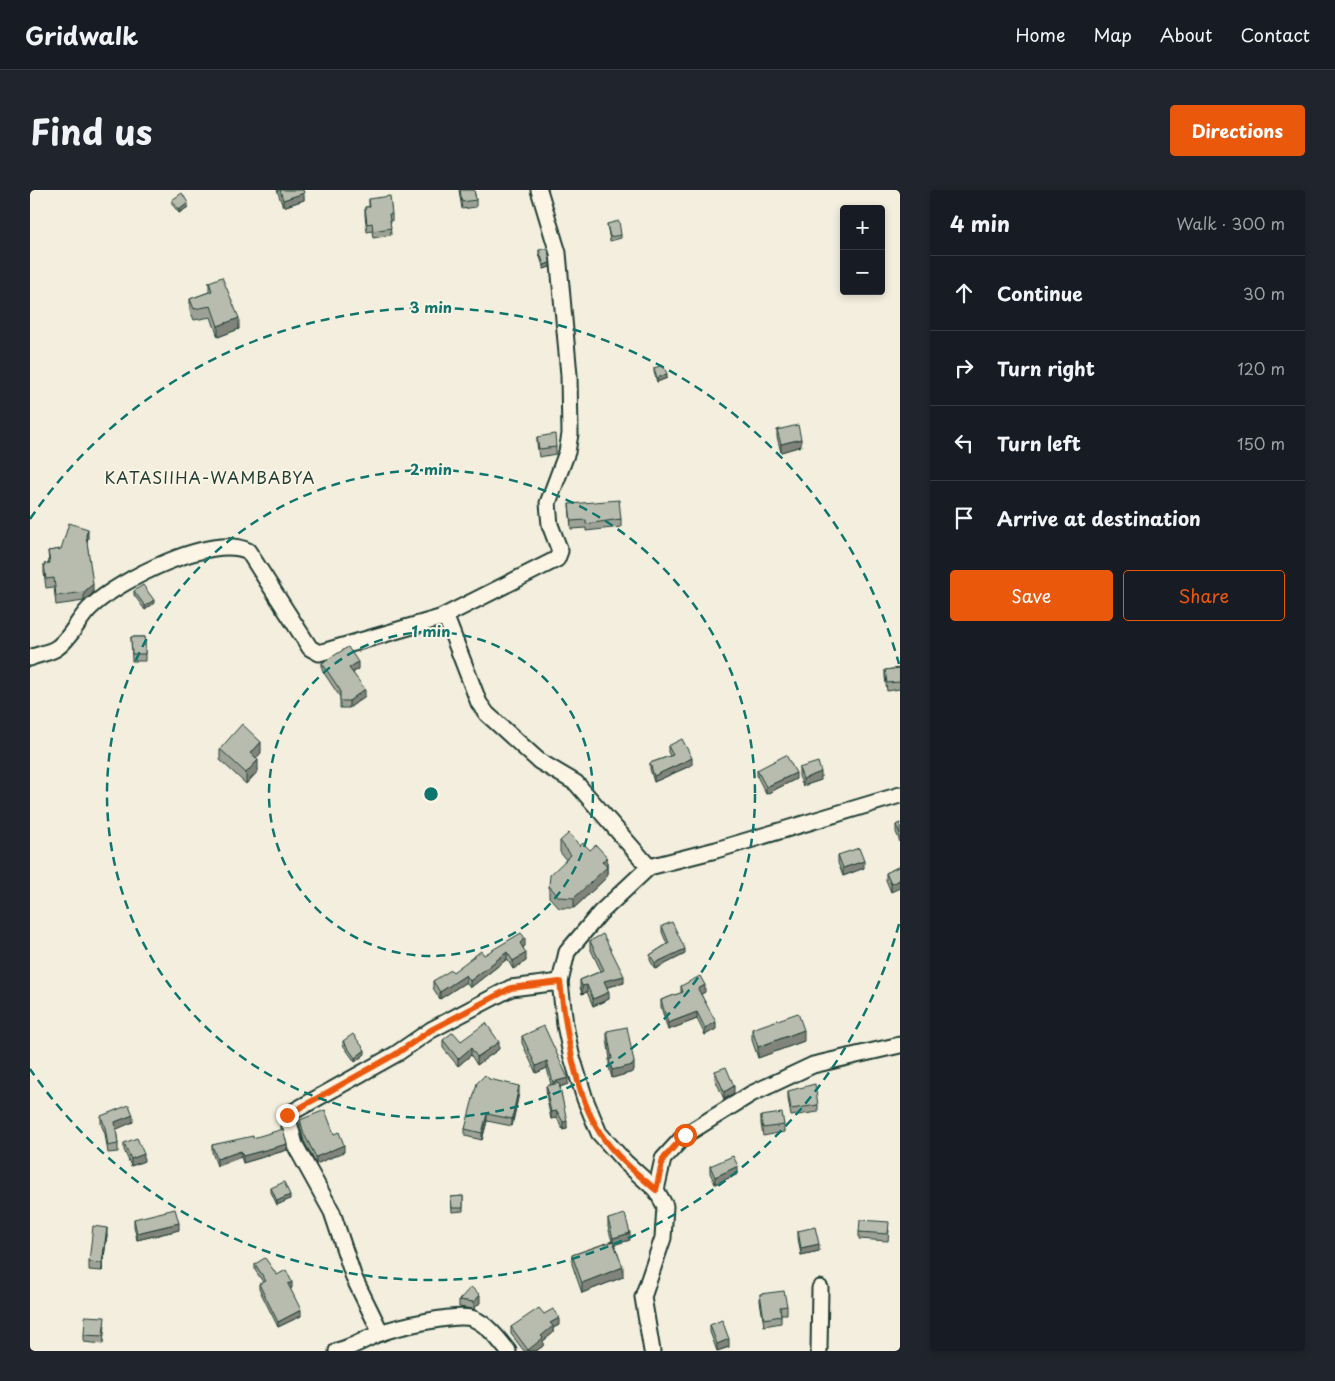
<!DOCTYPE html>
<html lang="en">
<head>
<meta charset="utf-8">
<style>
  body { margin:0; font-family:"Playpen Sans",sans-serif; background:#20242c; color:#f1f3f6 }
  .controls { position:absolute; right:15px; top:15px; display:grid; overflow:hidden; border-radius:5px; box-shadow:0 2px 8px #0003 }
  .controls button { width:45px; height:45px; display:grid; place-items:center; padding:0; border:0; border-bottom:1px solid #363941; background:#171b24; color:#f1f3f6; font:25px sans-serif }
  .stop { position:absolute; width:15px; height:15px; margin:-11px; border:4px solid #ea580c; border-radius:50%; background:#fff }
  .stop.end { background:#ea580c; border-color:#fff; box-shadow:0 1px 5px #0008 }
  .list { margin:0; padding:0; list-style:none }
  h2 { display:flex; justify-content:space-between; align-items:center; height:65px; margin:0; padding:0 20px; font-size:21px }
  h2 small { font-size:16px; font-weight:400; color:#9ea1a6 }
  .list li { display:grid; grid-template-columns:32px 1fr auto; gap:15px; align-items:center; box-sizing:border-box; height:75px; padding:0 20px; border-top:1px solid #363941 }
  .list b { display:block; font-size:19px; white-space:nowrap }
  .list em { font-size:16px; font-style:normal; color:#9ea1a6 }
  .actions { display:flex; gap:10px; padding:15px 20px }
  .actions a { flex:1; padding:11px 0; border:1px solid #ea580c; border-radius:5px; text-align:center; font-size:18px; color:#ea580c }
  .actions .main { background:#ea580c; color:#fff }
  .icon { flex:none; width:28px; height:28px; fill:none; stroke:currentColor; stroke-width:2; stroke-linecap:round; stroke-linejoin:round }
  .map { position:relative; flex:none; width:870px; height:1161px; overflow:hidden; border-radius:5px }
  header { display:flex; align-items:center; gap:30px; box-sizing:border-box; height:70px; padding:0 25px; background:#171b24; border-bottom:1px solid #363941 }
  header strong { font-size:24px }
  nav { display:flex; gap:28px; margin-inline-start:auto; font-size:18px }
  .intro { display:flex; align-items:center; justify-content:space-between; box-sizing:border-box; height:120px; padding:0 30px }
  h1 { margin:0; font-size:35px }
  .button { padding:12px 22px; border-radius:5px; background:#ea580c; color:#fff; font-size:18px; font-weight:700 }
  main { display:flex; gap:30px; padding:0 30px }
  aside { flex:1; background:#171b24; border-radius:5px; box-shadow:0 2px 8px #0003 }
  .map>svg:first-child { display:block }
</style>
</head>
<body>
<header>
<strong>Gridwalk</strong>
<nav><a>Home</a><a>Map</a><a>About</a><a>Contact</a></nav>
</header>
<div class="intro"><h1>Find us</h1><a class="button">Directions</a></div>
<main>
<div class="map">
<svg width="870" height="1161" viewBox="0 0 870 1161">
  <rect width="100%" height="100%" fill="#f3eede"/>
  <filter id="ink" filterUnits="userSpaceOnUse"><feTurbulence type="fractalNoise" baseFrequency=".02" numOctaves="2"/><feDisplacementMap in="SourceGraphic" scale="10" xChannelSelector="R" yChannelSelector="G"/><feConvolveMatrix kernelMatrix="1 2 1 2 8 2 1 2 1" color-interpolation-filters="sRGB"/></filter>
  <g filter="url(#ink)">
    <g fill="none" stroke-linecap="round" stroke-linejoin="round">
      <defs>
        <g id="minor">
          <polyline points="410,428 417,430 449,513 457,524 509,571 546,593 619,677"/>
          <path d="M 0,468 C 8,464 21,463 28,457 C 42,447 49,427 62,416 C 90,390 182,343 218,361 L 280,458 L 289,463 L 410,428 L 527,369 L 530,361 L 520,335 L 518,313 L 537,262 L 540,244 L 539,185 L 528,63 L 509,0"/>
          <polyline points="626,1000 595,972 569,943 555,909 541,864 535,835 530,792 537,762 570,723 619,677 686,660 870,605"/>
          <polyline points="351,1143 324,1088 302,1022 265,955 257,925 366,864 401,840 481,798 530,792"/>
          <path d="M 307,1161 C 323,1157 335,1149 350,1143 C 367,1137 429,1122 444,1129 C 458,1135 469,1150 478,1161"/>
          <polyline points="622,1161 613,1107 633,1048 635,1016 626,1000 633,969 655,945 721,904 783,875 870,855"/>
          <polyline points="789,1161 790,1098"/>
        </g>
      </defs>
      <use href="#minor" stroke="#1f3d34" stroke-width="19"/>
      <use href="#minor" stroke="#fcf5e5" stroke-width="15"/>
    </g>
    <g fill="#9ea296" stroke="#1f3d34">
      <polygon points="247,0 273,0 274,10 253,17"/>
      <polygon points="429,0 444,0 446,10 446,17 432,19"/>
      <polygon points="339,9 362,24 362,31 360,31 361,45 343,48 342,41 337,42 335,25 335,17 339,17"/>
      <polygon points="142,10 158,17 149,23 142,14"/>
      <polygon points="577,34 591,45 591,48 580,51"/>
      <polygon points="509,60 520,77 514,79 509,64"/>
      <polygon points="179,92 209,139 188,147 181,127 164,130 160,120 160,109 179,102"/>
      <polygon points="624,178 637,188 627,192 624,182"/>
      <polygon points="747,240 771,256 751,262 747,247"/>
      <polygon points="507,247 526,257 526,264 509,267 507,254"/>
      <polygon points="539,314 591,329 591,337 556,341 556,338 541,339"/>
      <polygon points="58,348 57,352 63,403 54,411 26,415 24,397 16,398 14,383 14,374 19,373 18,361 31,359"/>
      <polygon points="104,401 124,413 115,420 104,405"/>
      <polygon points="101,447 115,447 115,471 102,471"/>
      <polygon points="292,473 328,479 323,483 335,506 319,518 310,518 310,507 292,480"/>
      <polygon points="870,478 870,499 857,501 855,487 855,480"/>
      <polygon points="638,556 662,575 624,592 620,579 620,573 640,566 638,562"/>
      <polygon points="190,559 231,563 226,568 228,581 216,594 190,570"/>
      <polygon points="769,578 791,590 773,596 769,586"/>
      <polygon points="727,580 766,589 736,604 727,586"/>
      <polygon points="870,633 870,652 866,642 866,635"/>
      <polygon points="530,651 550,656 577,667 577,687 544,718 529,718 519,707 519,696 536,670 530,662"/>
      <polygon points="808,665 834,678 813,686 808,673"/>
      <polygon points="870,676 861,702 856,690 856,683"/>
      <polygon points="632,736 655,764 625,779 620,770 620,765 637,754 632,742"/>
      <polygon points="560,751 594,793 577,797 579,809 563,816 557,802 552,804 550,797 550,790 571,781 560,758"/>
      <polygon points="495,756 493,758 496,771 483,779 477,769 440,798 436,792 410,809 403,798 403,791 423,782 454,765"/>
      <polygon points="651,796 675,802 671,804 686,839 675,845 667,829 638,840 631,817 631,810 651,803"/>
      <polygon points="722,839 774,851 728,868 722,850"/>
      <polygon points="577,841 604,879 603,882 582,888 579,877 579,869 580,869 577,849"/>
      <polygon points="492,846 538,894 530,897 537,938 533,940 527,928 521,929 517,910 516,896 521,895 517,878 506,883 492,853"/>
      <polygon points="413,850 431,851 469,859 447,875 441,865 428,876 413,858"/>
      <polygon points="313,851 335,864 325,872 313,855"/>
      <polygon points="685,881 704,903 694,909 685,889"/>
      <polygon points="459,889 489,903 482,936 457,931 452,950 435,946 435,939"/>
      <polygon points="758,901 788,915 788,922 761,926 758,909"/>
      <polygon points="71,926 103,932 86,939 88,954 88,962 78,963 75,944 71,934"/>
      <polygon points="731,926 754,935 754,942 733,946 731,934"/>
      <polygon points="270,930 304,944 314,962 286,974 274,951 270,937"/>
      <polygon points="223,948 257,960 213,973 211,967 187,976 182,962 182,955"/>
      <polygon points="94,953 114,971 101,976 94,960"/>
      <polygon points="680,976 708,984 685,994 680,983"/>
      <polygon points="241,998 260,1009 247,1015 241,1002"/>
      <polygon points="433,1006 433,1021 422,1022 421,1007"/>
      <polygon points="104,1029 149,1040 107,1050 104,1036"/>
      <polygon points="578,1029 600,1050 585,1054 593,1087 552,1103 542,1074 542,1065 582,1051 578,1037"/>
      <polygon points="859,1040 858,1051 829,1049 829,1042"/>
      <polygon points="768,1041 789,1061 771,1065 768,1048"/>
      <polygon points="77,1045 72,1081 59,1080 59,1072"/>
      <polygon points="225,1074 247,1085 262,1098 260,1098 271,1126 248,1137 229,1099 229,1094 233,1092 225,1080"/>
      <polygon points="730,1104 757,1116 757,1124 751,1124 751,1133 734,1136 730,1111"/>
      <polygon points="429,1110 450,1113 444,1119 429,1117"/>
      <polygon points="514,1124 529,1135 523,1138 523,1143 513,1151 513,1156 506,1161 494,1161 481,1144 481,1137"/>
      <polygon points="75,1135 73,1154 54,1152 54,1145"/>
      <polygon points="680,1135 699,1157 687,1161 680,1142"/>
    </g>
    <g fill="#81847a" stroke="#1f3d34">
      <polygon points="274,3 274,10 253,17 253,10"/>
      <polygon points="158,13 158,17 149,23 149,20"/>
      <polygon points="520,73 520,77 514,79 514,75"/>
      <polygon points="209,128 209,139 188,147 188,136"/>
      <polygon points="637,184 637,188 627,192 627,188"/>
      <polygon points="771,249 771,256 751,262 751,254"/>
      <polygon points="58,339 58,348 56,354 56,345"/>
      <polygon points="63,394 63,403 54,411 54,402"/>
      <polygon points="124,410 124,413 115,420 115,416"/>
      <polygon points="328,472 328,479 319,485 319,478"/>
      <polygon points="335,499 335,506 319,518 319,511"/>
      <polygon points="231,552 231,563 221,574 221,563"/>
      <polygon points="662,568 662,575 624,592 624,586"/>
      <polygon points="228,570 228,581 216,594 216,583"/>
      <polygon points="791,582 791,590 773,596 773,589"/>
      <polygon points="766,583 766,589 736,604 736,597"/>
      <polygon points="577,667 577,687 544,718 544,708 572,672"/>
      <polygon points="834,671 834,678 813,686 813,678"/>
      <polygon points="870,690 870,698 861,702 861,694"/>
      <polygon points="495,748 495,756 490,760 490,753"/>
      <polygon points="655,759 655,764 625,779 625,773"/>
      <polygon points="477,762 477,769 440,798 440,791"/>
      <polygon points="496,763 496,771 483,779 483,771"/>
      <polygon points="436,785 436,792 410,809 410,802"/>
      <polygon points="594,786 594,793 574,798 574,791"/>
      <polygon points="557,795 557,802 552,804 552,796"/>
      <polygon points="675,795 675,802 668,806 668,799"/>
      <polygon points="579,802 579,809 563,816 563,809"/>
      <polygon points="667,822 667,829 638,840 638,833"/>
      <polygon points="686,832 686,839 675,845 675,838"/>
      <polygon points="774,840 774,851 728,868 728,857"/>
      <polygon points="469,852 469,859 447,875 447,867"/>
      <polygon points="441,858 441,865 428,876 428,869"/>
      <polygon points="335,860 335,864 325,872 325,868"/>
      <polygon points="517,871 517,878 506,883 506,876"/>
      <polygon points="604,872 604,879 603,882 582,888 582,880"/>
      <polygon points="538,888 538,894 523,899 523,892"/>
      <polygon points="489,896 489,903 482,936 482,929"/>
      <polygon points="704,896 704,903 694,909 694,902"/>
      <polygon points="527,921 527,928 521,929 521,922"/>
      <polygon points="457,924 457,931 452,950 452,943"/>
      <polygon points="103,925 103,932 85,940 85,932"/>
      <polygon points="537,931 537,938 533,940 533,932"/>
      <polygon points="257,954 257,960 213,973 213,966"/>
      <polygon points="314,955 314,962 286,974 286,967"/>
      <polygon points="211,961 211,967 187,976 187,969"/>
      <polygon points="114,964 114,971 101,976 101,969"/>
      <polygon points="708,976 708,984 685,994 685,987"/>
      <polygon points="260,1005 260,1009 247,1015 247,1011"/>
      <polygon points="149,1033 149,1040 107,1050 107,1043"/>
      <polygon points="77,1038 77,1045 72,1081 72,1073"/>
      <polygon points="600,1043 600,1050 583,1055 583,1048"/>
      <polygon points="789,1054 789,1061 771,1065 771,1058"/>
      <polygon points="593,1077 593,1087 552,1103 552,1093"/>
      <polygon points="262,1092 262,1098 258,1099 258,1094"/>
      <polygon points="450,1105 450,1113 444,1119 444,1112"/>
      <polygon points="271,1120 271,1126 248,1137 248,1132"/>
      <polygon points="529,1128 529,1135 523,1138 523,1143 513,1151 513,1156 506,1161 498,1161 498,1160 511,1146 520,1133"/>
      <polygon points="699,1149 699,1157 687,1161 687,1154"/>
    </g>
    <g fill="#b8bcae" stroke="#1f3d34">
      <polygon points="250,0 273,0 274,3 253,10"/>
      <polygon points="430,0 444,0 446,10 432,12"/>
      <polygon points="152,3 158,13 149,20 142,10"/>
      <polygon points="360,6 362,24 359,24 361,38 343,41 342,33 337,34 335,17 340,17 339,9"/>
      <polygon points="589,31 591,45 580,47 577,34"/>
      <polygon points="518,58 520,73 514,75 509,60"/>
      <polygon points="192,87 209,128 188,136 181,116 164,119 160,109 182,101 179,92"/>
      <polygon points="633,175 637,184 627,188 624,178"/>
      <polygon points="768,235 771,249 751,254 747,240"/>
      <polygon points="525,244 526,257 509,259 507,247"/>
      <polygon points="589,310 591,329 556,334 556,330 541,331 539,314"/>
      <polygon points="39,333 58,339 56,345 63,394 54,402 26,406 24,388 16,389 14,374 20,373 18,361 31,359"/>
      <polygon points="113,395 124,410 115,416 104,401"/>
      <polygon points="101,447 115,447 115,464 102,464"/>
      <polygon points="318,457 328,472 319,478 335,499 319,511 310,511 310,500 292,473"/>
      <polygon points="870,478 870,492 857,493 855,480"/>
      <polygon points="212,534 231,552 221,563 228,570 216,583 190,559"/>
      <polygon points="652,549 662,568 624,586 620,573 643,565 638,556"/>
      <polygon points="756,565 766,583 736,597 727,580"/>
      <polygon points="788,572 791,582 773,589 769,578"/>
      <polygon points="870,633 870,644 866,635"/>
      <polygon points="539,643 550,656 553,653 560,660 566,655 577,667 572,672 577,677 544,708 529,707 519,696 520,685 541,665 530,651"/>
      <polygon points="829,658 834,671 813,678 808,665"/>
      <polygon points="870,676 870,690 861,694 856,683"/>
      <polygon points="642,732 655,759 625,773 620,765 639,753 632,736"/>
      <polygon points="491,743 495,748 490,753 496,763 483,771 477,762 440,791 436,785 410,802 403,791 421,780 423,782 451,761 454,765"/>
      <polygon points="573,744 594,786 574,791 579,802 563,809 557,795 552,796 550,790 574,780 560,751"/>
      <polygon points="670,786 675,795 668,799 686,832 675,838 667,822 638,833 631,810 653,802 651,796"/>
      <polygon points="768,823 774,840 728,857 722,839"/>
      <polygon points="456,833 469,852 447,867 441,858 428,869 413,850 423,842 431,851"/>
      <polygon points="514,836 538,888 523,892 517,871 506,876 492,846"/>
      <polygon points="597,837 604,872 603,875 582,880 579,869 582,869 577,841"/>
      <polygon points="323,844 335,860 325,868 313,851"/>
      <polygon points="696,877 704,896 694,902 685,881"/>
      <polygon points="455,885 459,889 489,896 482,929 457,924 452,943 435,939 447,893"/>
      <polygon points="529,893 537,931 533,932 527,921 521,922 517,903 519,904 516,896"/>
      <polygon points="785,894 788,915 761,919 758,901"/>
      <polygon points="99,915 103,925 85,932 88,954 78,956 75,937 71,926"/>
      <polygon points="295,920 304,944 309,942 314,955 286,967 274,944 270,930"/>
      <polygon points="752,923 754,935 733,938 731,926"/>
      <polygon points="253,939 257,954 213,966 211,961 187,969 182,955 223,946 223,948"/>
      <polygon points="107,948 114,964 101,969 94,953"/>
      <polygon points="703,966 708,976 685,987 680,976"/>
      <polygon points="254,992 260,1005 247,1011 241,998"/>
      <polygon points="433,1006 433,1018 422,1018 421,1007"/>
      <polygon points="145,1019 149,1033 107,1043 104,1029"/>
      <polygon points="595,1024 600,1043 583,1048 578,1029"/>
      <polygon points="830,1030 859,1032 858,1044 829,1042"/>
      <polygon points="63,1036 77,1038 72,1073 59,1072"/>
      <polygon points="785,1037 789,1054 771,1058 768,1041"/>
      <polygon points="583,1051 593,1077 552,1093 542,1065"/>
      <polygon points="235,1068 247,1085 256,1080 262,1092 258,1094 271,1120 248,1132 229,1094 236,1091 225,1074"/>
      <polygon points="441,1097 450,1105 444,1112 429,1110"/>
      <polygon points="754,1101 757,1116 750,1117 751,1126 734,1129 730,1104"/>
      <polygon points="509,1118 514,1124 523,1119 529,1128 520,1133 523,1136 511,1146 513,1148 498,1160 481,1137"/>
      <polygon points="55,1126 75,1127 73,1146 54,1145"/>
      <polygon points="692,1130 699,1149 687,1154 680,1135"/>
    </g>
  </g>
  <g fill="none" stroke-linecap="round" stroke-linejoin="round" filter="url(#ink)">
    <path stroke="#ea580c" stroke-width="6" d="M 257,925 L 366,864 L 401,840 L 481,798 L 530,792 C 536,838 544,903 570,943 C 584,965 606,983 626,1000 L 633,969 L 655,945"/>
  </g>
  <g fill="none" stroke="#0f766e" stroke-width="2.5" stroke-dasharray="9 6">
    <circle cx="401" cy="604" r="162"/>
    <circle cx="401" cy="604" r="324"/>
    <path d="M869 734A486 486 0 0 1 0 879M0 329A486 486 0 0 1 869 474"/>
  </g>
  <g text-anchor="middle" stroke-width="4" stroke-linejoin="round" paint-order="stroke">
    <g font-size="16" letter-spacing="1" fill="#1f3d34" stroke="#fcf5e5">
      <text x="180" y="294">KATASIIHA-WAMBABYA</text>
    </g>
  </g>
  <circle cx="401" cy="604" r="8" fill="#0f766e" stroke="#fcf5e5" stroke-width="2.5"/>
  <g font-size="15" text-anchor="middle" font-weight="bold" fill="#0f766e" stroke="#fcf5e5" stroke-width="4" stroke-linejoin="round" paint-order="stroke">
    <text x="401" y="123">3 min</text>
    <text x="401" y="285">2 min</text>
    <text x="401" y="447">1 min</text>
  </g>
</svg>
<div class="controls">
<button>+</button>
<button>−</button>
</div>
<div class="stop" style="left:655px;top:945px"></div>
<div class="stop end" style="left:257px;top:925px"></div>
</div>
<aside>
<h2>4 min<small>Walk · 300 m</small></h2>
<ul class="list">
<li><svg class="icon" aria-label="ahead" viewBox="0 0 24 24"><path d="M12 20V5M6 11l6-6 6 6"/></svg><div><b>Continue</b></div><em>30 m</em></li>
<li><svg class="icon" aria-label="right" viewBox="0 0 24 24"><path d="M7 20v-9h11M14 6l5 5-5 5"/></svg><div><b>Turn right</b></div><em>120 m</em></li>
<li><svg class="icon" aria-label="left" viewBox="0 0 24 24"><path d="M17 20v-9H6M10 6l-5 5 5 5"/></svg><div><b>Turn left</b></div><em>150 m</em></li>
<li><svg class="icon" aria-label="arrive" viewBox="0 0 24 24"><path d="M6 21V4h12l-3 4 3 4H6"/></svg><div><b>Arrive at destination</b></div></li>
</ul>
<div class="actions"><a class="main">Save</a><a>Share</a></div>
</aside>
</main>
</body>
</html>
